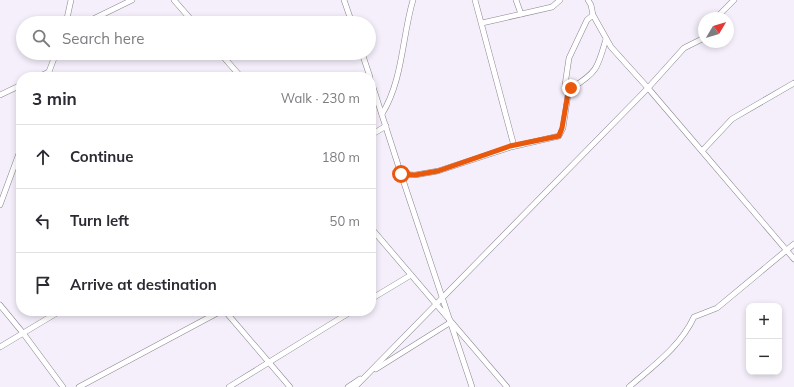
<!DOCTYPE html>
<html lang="en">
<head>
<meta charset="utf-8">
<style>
  body { margin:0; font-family:Mulish,sans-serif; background:#f2f2f3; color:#2b2b33 }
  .controls { position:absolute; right:12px; bottom:12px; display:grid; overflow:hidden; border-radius:8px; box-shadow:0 2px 6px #0003 }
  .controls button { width:36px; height:36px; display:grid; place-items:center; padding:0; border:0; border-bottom:1px solid #e1e1e2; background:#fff; color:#2b2b33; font:20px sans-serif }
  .compass { position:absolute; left:698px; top:12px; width:36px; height:36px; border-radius:50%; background:#fff; box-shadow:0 2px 6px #0003; rotate:52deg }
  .stop { position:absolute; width:12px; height:12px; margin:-9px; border:3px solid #ea580c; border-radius:50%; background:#fff }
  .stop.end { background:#ea580c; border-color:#fff; box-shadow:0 1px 4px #0008 }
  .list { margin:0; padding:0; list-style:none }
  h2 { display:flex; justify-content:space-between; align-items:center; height:52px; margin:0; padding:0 16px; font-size:17px }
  h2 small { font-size:13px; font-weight:400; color:#7c7c81 }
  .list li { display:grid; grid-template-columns:26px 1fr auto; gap:12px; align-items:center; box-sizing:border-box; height:64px; padding:0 16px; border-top:1px solid #e1e1e2 }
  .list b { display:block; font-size:15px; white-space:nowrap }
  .list em { font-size:13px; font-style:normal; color:#7c7c81 }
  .icon { flex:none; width:22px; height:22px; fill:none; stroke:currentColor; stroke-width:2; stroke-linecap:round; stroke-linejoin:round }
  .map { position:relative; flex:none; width:794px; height:387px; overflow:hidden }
  .search { position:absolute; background:#fff; box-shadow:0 2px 6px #0003; left:16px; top:16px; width:360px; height:44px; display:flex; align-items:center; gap:10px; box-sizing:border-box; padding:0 14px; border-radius:22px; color:#7c7c81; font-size:15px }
  .panel { position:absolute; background:#fff; box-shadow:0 2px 6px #0003; left:16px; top:72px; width:360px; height:244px; border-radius:16px }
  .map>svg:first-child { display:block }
</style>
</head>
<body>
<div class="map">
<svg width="794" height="387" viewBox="0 0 794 387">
  <rect width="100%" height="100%" fill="#f5effb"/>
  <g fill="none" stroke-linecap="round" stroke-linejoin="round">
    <defs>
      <g id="street">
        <polyline points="174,0 194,23"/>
        <polyline points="344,0 352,23"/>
        <polyline points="475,0 514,146"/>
        <polyline points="516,0 521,14"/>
        <polyline points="588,0 591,5 593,15 611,47 648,88 794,259"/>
        <path d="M 593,15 L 587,20 L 569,58 L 565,85 L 567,87 L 571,88 L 573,87 C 598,72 598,66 606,39"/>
        <polyline points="716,18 734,0"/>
        <polyline points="66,23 71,0"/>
        <polyline points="85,23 132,0"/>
        <polyline points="482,23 552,7 560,0"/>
        <polyline points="220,53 241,77"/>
        <polyline points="362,53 370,77"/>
        <polyline points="38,77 49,72"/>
        <polyline points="47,77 56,53"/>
        <polyline points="371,81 401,174 472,387"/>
        <polyline points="0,95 21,85"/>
        <path d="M 382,114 C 403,80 402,37 413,0"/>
        <polyline points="371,135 386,126"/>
        <polyline points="702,151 732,119 794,83"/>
        <polyline points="401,174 415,175 438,171 511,147 559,136 563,128 569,88"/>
        <polyline points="0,205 21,148"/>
        <polyline points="371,228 507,387"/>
        <polyline points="371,299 411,275"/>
        <polyline points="0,305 23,333 63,387"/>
        <polyline points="225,311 290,387"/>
        <polyline points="0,347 60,311"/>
        <polyline points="376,369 451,322"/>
        <polyline points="79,387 221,311"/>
        <polyline points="229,387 352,311"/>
        <polyline points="348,387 360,379"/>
        <polyline points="355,387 648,88 684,48 704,38"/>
        <path d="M 629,387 C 653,366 680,347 694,317 L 717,308 L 794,244"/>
      </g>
    </defs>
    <use href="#street" stroke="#8a848f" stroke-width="6"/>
    <use href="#street" stroke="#fff" stroke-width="5"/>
  </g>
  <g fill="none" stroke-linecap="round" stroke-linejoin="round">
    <polyline stroke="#ea580c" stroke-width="5" points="401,174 415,175 438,171 510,146 559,136 562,128 569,88 571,88"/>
  </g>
</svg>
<div class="controls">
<button>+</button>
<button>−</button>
</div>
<svg class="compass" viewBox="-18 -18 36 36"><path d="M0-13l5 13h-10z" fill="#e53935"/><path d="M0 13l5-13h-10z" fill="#7c7c81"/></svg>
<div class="stop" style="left:401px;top:174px"></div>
<div class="stop end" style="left:571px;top:88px"></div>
<div class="search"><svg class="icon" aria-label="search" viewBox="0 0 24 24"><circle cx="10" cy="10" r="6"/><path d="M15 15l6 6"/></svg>Search here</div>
<section class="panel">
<h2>3 min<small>Walk · 230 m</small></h2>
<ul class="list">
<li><svg class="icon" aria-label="ahead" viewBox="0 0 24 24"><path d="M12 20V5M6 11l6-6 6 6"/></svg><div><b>Continue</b></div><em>180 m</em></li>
<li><svg class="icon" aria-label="left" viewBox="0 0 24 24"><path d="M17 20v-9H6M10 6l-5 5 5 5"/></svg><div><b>Turn left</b></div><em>50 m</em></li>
<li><svg class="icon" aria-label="arrive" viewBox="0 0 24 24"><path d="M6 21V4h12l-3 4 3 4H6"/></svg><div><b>Arrive at destination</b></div></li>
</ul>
</section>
</div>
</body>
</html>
